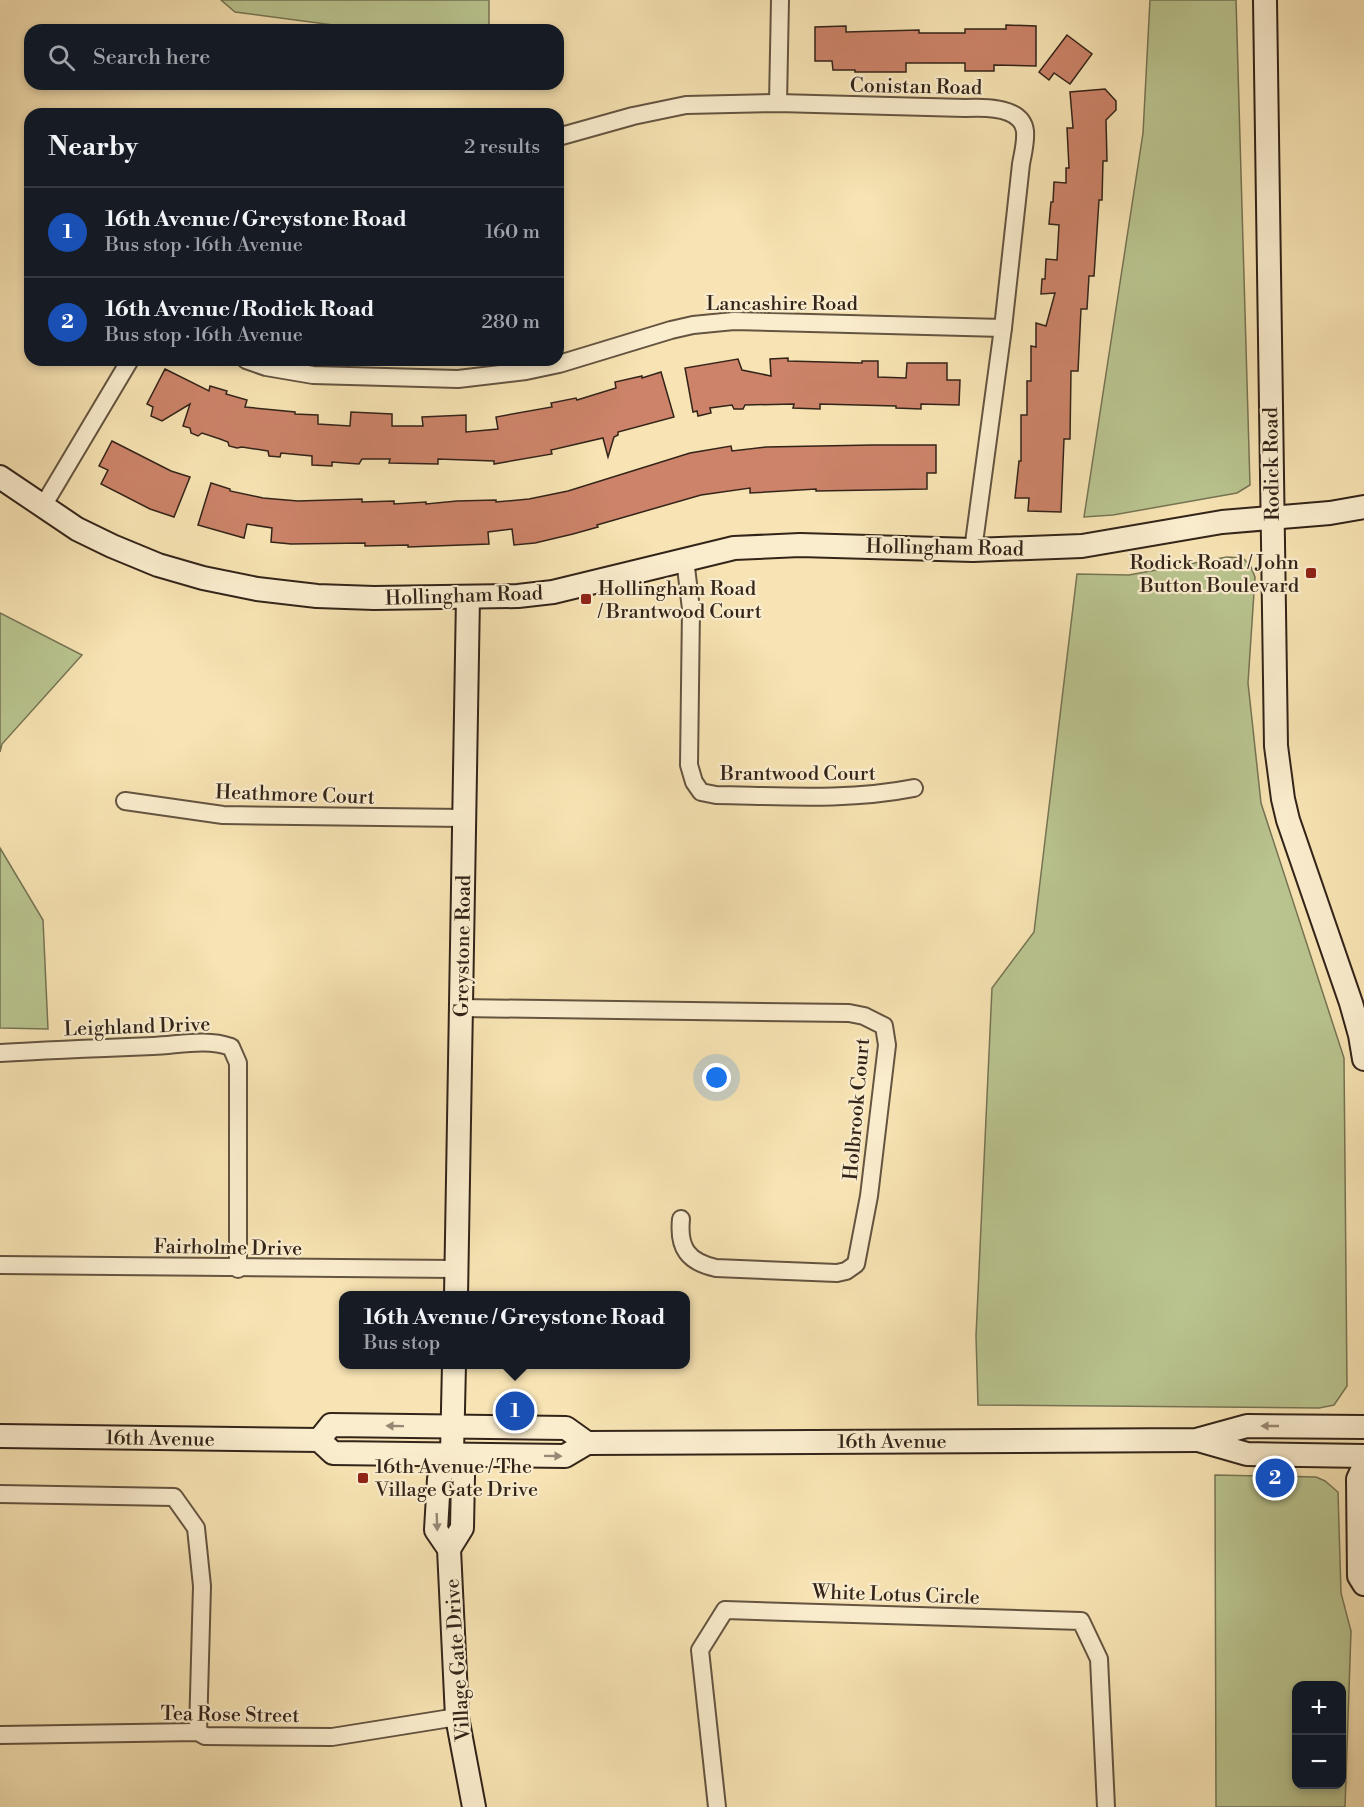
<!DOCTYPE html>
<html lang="en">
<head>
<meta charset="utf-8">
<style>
  body { margin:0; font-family:"Libre Bodoni",serif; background:#20242c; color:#f1f3f6 }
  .controls { position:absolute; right:18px; bottom:18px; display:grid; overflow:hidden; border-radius:12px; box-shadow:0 3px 9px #0003 }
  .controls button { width:54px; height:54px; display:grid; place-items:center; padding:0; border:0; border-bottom:2px solid #363941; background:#171b24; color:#f1f3f6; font:30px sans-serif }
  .you { position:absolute; left:717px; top:1078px; width:21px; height:21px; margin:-15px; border:4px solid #fff; border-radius:50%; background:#1a73e8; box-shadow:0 0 0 9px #1a73e833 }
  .badge { display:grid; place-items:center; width:39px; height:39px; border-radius:50%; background:#8c9099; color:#fff; font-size:20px; font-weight:700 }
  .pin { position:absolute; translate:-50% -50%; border:3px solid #fff; box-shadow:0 2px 6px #0006 }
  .popup { position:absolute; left:339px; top:1291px; width:351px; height:78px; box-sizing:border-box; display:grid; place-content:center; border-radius:12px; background:#171b24; filter:drop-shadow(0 2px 4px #0005); font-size:20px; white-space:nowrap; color:#9ea1a6 }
  .popup b { font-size:22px; color:#f1f3f6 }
  .popup::after { content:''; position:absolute; left:50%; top:100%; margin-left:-12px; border:12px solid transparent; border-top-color:#171b24 }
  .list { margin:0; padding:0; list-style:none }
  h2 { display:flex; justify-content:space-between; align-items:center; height:78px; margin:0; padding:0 24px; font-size:26px }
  h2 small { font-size:20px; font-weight:400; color:#9ea1a6 }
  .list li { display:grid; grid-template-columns:39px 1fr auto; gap:18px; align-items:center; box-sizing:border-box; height:90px; padding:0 24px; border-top:2px solid #363941 }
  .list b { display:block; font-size:22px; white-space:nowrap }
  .list p { margin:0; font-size:20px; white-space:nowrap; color:#9ea1a6 }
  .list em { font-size:20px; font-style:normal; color:#9ea1a6 }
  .icon { flex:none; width:33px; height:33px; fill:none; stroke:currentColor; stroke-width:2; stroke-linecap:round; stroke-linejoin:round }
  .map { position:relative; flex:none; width:1364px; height:1807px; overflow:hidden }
  .search { position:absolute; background:#171b24; box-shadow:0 3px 9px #0003; left:24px; top:24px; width:540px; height:66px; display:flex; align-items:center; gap:15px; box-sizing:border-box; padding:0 21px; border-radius:18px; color:#9ea1a6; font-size:22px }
  .panel { position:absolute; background:#171b24; box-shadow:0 3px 9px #0003; left:24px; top:108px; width:540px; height:258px; border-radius:18px }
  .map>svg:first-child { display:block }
</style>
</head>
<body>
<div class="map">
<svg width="1364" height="1807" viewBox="0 0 1364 1807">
  <rect width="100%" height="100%" fill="#f7e3b3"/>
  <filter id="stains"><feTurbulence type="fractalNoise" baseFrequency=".00333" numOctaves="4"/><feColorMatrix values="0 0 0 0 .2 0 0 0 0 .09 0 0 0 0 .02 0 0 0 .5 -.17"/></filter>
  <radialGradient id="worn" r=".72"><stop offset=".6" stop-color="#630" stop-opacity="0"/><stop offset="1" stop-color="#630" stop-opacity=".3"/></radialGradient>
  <g fill="#b9c48f" stroke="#767454" stroke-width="1.5" fill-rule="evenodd">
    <polygon points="221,0 489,0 489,30 371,30 235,12"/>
    <polygon points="1150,0 1236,0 1250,485 1237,493 1113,515 1084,517 1143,133"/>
    <polygon points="1227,557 1243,558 1251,567 1255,577 1248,683 1261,803 1344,1058 1347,1386 1334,1405 1319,1408 978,1405 976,1336 992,988 1034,932 1077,574 1129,575"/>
    <polygon points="0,613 82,655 2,744 0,752"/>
    <polygon points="0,848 43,920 48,1029 0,1028"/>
    <path d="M 1215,1475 L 1316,1477 L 1325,1481 L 1338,1492 L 1341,1593 L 1351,1631 L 1345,1807 L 1216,1807 ZM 1296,1686 L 1342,1686 L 1342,1784 L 1296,1784 Z"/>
  </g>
  <g fill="#cc8369" stroke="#332419" stroke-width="1.5">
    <polygon points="1006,25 1036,26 1036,66 994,65 994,71 965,71 965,63 906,63 906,72 855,72 855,70 833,70 832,61 815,61 815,27 846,26 846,32 919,30 919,33 965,33 965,29 1006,29"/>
    <polygon points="1067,35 1092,54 1070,84 1054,73 1049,80 1039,72"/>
    <polygon points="1105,89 1116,101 1116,110 1106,120 1107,161 1103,161 1102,200 1099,200 1094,276 1089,276 1087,309 1081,309 1078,371 1071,371 1070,439 1064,439 1061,512 1028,511 1029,498 1015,498 1019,461 1021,461 1021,415 1027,415 1027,381 1031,381 1031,346 1036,347 1036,323 1046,326 1055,293 1041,294 1042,279 1045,279 1046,259 1057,260 1059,225 1049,224 1051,202 1053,202 1054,182 1066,183 1066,168 1069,168 1067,128 1073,128 1070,92"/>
    <polygon points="788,358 788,361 862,363 862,361 878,361 878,377 906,378 907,363 947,363 947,380 960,380 959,405 921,404 921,409 896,408 896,406 820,404 820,409 793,408 794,404 745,405 743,409 734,409 732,405 710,408 711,413 698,416 697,411 693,412 685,368 738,359 742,370 771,376 770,359"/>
    <polygon points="165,369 209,391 210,386 227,391 226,394 247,400 245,407 295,412 295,414 318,415 318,424 350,426 351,412 392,414 392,426 423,426 422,417 466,415 466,432 498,429 496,417 552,407 551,403 576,398 577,400 616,388 615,382 642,376 642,378 661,372 674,417 618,432 618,435 614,437 608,457 603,438 551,450 552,454 494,464 494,461 438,459 438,464 389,463 390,459 362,459 359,464 332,462 332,466 312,465 312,456 281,453 280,457 269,456 268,451 242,447 237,448 229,446 228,442 220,439 202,433 198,436 191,433 190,428 183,426 190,404 162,421 151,416 153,407 147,404"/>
    <polygon points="112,441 171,471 190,477 174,517 150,509 101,484 108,470 99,466"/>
    <polygon points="873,445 936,445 936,473 927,473 927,489 816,491 816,489 750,493 750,488 701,495 597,525 598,527 573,534 535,543 514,545 512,529 488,532 489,544 408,547 408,545 365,546 365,543 291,544 271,542 272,528 247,524 244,538 198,525 211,483 230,489 230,491 263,498 298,501 362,499 362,502 394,501 394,504 426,502 426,504 457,501 496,500 496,502 529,499 568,491 690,453 731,446 732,451 766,447"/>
  </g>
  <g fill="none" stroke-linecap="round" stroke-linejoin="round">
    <defs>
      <g id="street">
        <polyline points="778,103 780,0"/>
        <path d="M 558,137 L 633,116 L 686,105 L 778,103 L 965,108 C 983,107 1022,106 1025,131 C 1026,142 1023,153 1021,164 L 1003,328 L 973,550"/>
        <polyline points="246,360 266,367 313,375 458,379 526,371 559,364 671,330 693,325 734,321 1003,328"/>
        <polyline points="43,506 130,360"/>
        <path d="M 685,559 L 691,609 L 689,765 L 694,782 L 701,792 L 716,795 C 781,796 849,801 914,788"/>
        <polyline points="125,801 223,815 464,818"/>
        <path d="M 461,1008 L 849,1013 L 864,1016 L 884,1026 L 887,1045 L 869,1196 L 856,1264 L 846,1271 L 837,1273 L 716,1268 C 688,1262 678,1248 681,1219"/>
        <path d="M 0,1053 C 51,1050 102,1048 153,1046 C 179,1045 206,1038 231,1047 L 238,1063 L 238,1269"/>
        <polyline points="0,1265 456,1269"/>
        <polyline points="0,1494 174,1497 196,1528 202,1586 198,1732"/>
        <polyline points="0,1735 198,1732 205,1736 332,1737 457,1717"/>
        <polyline points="717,1807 700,1650 725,1610 1081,1621 1099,1659 1106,1807"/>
      </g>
      <g id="secondary">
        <polyline points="1265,0 1276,746 1283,799 1288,820 1351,1003 1360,1035 1364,1059"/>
        <polyline points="0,477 77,529 112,546 158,565 203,578 257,589 317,596 374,598 518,596 553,592 734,548 800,545 973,550 1082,546 1222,522 1330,513 1364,507"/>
        <polyline points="456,1296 468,597"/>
        <polyline points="454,1364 452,1454 439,1479 436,1530 449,1549 457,1717 474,1807"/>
        <polyline points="0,1436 319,1440 333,1453 565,1456 587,1443 1196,1440 1247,1426 1364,1427"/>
        <polyline points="319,1440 331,1425 566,1428 587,1443"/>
        <polyline points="1198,1440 1247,1454 1364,1456"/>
        <polyline points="1364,1466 1358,1479 1359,1576 1364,1584"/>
        <polyline points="449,1549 462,1528 463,1476 452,1454"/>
      </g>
    </defs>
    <use href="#street" stroke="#645440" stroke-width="20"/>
    <use href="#secondary" stroke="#332419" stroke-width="26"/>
    <use href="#street" stroke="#faedce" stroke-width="16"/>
    <use href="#secondary" stroke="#faedce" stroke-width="22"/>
  </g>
  <defs><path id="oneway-solid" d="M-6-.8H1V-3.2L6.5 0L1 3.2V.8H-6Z" transform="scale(1.5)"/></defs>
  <g fill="#968874">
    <use href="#oneway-solid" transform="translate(395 1426) rotate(-179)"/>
    <use href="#oneway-solid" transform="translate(1270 1426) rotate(-180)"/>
    <use href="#oneway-solid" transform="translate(553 1456) rotate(1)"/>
    <use href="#oneway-solid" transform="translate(437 1522) rotate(88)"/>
  </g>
  <g fill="#8f2418" stroke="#faedce" stroke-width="2">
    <rect x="1305" y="567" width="12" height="12" rx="3"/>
    <rect x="580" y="593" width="12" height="12" rx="3"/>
    <rect x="357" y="1472" width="12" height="12" rx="3"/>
  </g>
  <g text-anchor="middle" stroke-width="4.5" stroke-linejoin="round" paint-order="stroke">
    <g font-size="20" fill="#332419" stroke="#faedce">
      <text transform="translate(916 86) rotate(1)" y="7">Conistan Road</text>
      <text x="782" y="310">Lancashire Road</text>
      <text transform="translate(1271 464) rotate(-91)" y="7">Rodick Road</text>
      <text transform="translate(945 547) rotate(1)" y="7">Hollingham Road</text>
      <text transform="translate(464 595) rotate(-2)" y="7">Hollingham Road</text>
      <text x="798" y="780">Brantwood Court</text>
      <text transform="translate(295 794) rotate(2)" y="7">Heathmore Court</text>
      <text transform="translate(462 946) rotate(-89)" y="7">Greystone Road</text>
      <text transform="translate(137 1026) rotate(-2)" y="7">Leighland Drive</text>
      <text transform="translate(856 1109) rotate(-85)" y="7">Holbrook Court</text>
      <text transform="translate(228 1247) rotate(1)" y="7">Fairholme Drive</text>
      <text transform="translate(160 1438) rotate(1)" y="7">16th Avenue</text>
      <text x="892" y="1448">16th Avenue</text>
      <text transform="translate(896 1594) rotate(2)" y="7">White Lotus Circle</text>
      <text transform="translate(457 1660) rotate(-94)" y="7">Village Gate Drive</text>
      <text transform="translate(230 1714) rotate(1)" y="7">Tea Rose Street</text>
    </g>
    <g font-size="20" fill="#332419" stroke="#faedce" text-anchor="start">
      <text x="1299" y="569" text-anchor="end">Rodick Road / John<tspan x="1299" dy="23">Button Boulevard</tspan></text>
      <text x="598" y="595">Hollingham Road<tspan x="598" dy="23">/ Brantwood Court</tspan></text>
      <text x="375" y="1473">16th Avenue / The<tspan x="375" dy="23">Village Gate Drive</tspan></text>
    </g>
  </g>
  <rect width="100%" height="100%" filter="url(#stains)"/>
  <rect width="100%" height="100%" fill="url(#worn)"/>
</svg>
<div class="controls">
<button>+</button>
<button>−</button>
</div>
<div class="you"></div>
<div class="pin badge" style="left:515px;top:1411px;background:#1a4fb4">1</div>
<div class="popup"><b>16th Avenue / Greystone Road</b>Bus stop</div>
<div class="pin badge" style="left:1275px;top:1478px;background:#1a4fb4">2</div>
<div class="search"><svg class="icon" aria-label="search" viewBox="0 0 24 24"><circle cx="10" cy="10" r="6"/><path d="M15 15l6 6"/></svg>Search here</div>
<section class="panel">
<h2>Nearby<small>2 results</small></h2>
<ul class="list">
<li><span class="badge" style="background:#1a4fb4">1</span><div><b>16th Avenue / Greystone Road</b><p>Bus stop · 16th Avenue</p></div><em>160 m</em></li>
<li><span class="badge" style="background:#1a4fb4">2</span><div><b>16th Avenue / Rodick Road</b><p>Bus stop · 16th Avenue</p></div><em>280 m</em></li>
</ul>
</section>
</div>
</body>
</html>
